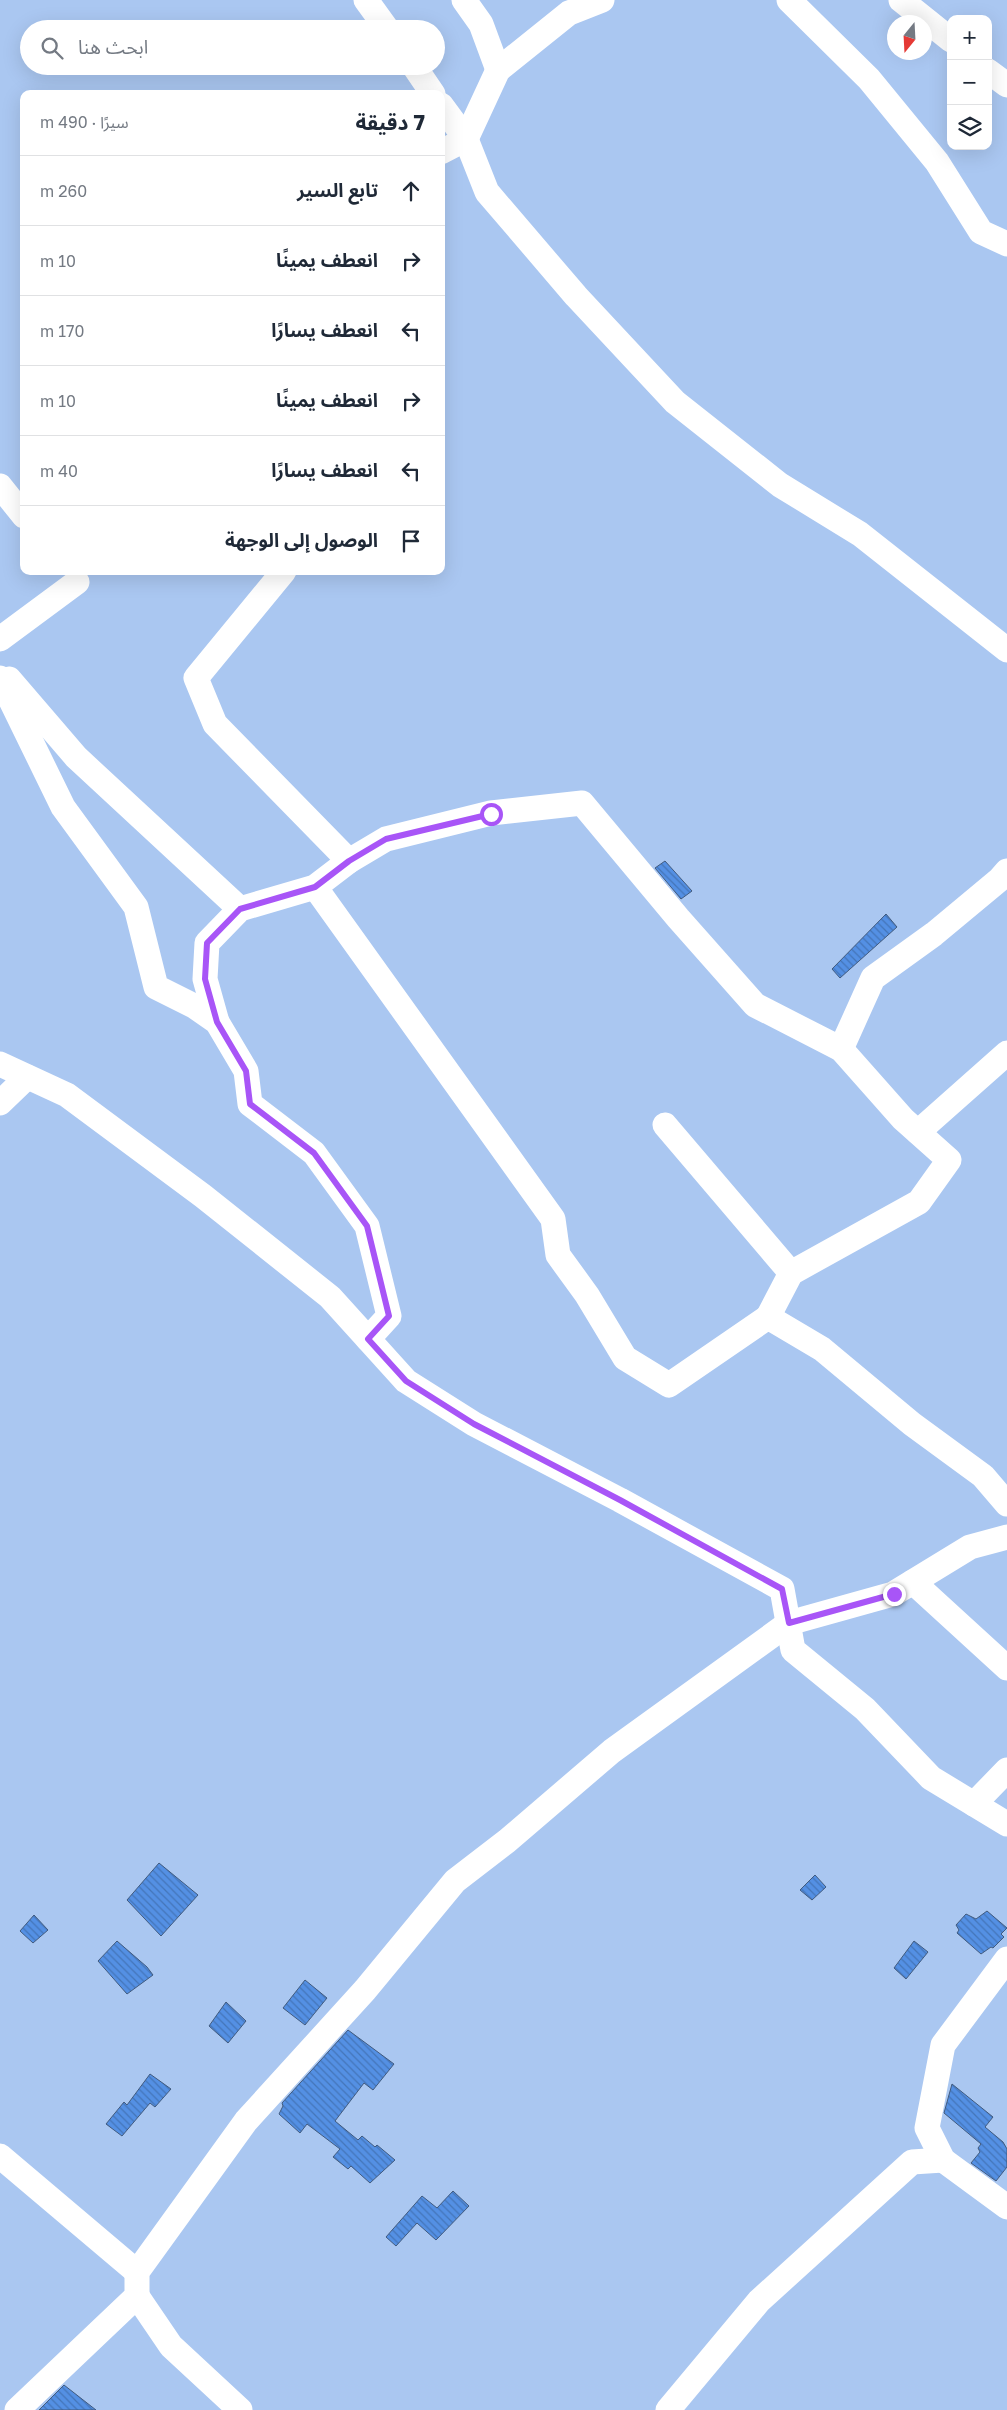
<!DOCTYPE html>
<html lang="ar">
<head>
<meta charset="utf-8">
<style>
  body { margin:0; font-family:"Golos Text","Noto Sans Arabic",sans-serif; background:#f6f6f7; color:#1f2937; direction:rtl }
  .controls { position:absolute; right:15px; top:15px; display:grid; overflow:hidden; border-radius:10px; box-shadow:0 5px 20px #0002 }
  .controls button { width:45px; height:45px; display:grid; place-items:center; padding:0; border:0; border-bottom:1px solid #e0e1e3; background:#fff; color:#1f2937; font:25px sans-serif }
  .compass { position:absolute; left:887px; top:15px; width:45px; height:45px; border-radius:50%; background:#fff; box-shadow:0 5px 20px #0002; rotate:198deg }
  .stop { position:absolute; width:15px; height:15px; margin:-11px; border:4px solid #a855f7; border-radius:50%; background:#fff }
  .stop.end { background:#a855f7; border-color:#fff; box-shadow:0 1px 5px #0008 }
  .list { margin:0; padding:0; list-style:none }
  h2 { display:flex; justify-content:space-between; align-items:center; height:65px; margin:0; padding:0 20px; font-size:21px }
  h2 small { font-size:16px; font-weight:400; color:#747a83 }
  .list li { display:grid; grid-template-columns:32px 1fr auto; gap:15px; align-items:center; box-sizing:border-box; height:70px; padding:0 20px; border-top:1px solid #e0e1e3 }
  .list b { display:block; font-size:19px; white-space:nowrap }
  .list em { font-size:16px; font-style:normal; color:#747a83 }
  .icon { flex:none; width:28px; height:28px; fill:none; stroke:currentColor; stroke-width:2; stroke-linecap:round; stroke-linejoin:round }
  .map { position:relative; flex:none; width:1007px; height:2410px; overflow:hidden; direction:ltr }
  .search { position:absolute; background:#fff; box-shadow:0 5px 20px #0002; left:20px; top:20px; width:425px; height:55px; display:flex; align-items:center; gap:12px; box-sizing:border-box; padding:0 18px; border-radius:28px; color:#747a83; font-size:19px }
  .panel { position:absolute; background:#fff; box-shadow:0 5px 20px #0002; left:20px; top:90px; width:425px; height:485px; border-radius:10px; direction:rtl }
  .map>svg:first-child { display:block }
</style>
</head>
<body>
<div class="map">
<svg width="1007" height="2410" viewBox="0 0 1007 2410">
  <defs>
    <pattern id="building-back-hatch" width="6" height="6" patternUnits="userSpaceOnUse" patternTransform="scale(1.25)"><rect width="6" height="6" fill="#5490e4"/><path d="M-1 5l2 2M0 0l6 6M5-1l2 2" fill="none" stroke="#4475b9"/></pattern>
  </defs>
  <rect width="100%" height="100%" fill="#aac7f1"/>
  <g fill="url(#building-back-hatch)" stroke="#415b7f">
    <polygon points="665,861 692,891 681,899 655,868"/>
    <polygon points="886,914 897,927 840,978 832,969"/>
    <polygon points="159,1863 198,1895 161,1936 127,1900"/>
    <polygon points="815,1875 826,1887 812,1900 800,1890"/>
    <polygon points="987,1911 1007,1928 1001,1934 1004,1937 993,1948 991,1947 981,1954 957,1933 959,1930 956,1925 966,1914 976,1919"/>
    <polygon points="34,1915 48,1930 33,1943 20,1931"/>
    <polygon points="117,1941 147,1967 153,1975 127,1994 98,1961"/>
    <polygon points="914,1941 928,1952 906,1979 894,1968"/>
    <polygon points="305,1980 327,1998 305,2025 283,2008"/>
    <polygon points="226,2002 246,2021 228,2043 209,2026"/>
    <polygon points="348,2030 394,2064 373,2090 364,2083 335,2121 358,2140 362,2136 375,2147 377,2145 395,2160 370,2183 351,2166 348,2169 333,2157 340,2149 307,2124 300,2133 279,2114 283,2106 282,2103"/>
    <polygon points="150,2074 171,2089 155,2107 150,2103 122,2136 106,2124 124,2102 127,2105"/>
    <polygon points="952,2084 993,2117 985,2127 1003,2142 1007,2149 1007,2167 996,2181 971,2163 980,2152 978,2148 981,2144 944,2113"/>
    <polygon points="453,2191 469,2206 436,2240 417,2223 396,2246 386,2237 422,2196 437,2208"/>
    <polygon points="64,2385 96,2410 39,2410"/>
  </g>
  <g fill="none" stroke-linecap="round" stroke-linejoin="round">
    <g stroke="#fff" stroke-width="25">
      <polyline points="366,0 387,29"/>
      <polyline points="464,0 481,24 498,70"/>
      <polyline points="789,0 869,79 937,162 981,232 1007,244"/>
      <polyline points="901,0 951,40"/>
      <polyline points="414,66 433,94"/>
      <polyline points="988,71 1007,85"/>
      <polyline points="441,105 466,139 487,192 576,296 675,402 780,485 860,534 1007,650"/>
      <polyline points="441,152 466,139 498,70 569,13 602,0"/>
      <polyline points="0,486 24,516"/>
      <polyline points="284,571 196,678 215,724 349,861"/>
      <polyline points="0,639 77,582"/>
      <polyline points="0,678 63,807 136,907 156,987 194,1006 217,1022 246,1071 250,1104 314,1153 367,1226 389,1316 368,1339"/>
      <polyline points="9,679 76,757 240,909"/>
      <polyline points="315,887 553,1219 558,1255 587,1295 625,1358 669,1385 768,1317 822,1349 912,1424 983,1476 1007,1504"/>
      <polyline points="217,1022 205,979 207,943 240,909 315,887 349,861 386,839 491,813 582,803 678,918 755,1005 841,1049 903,1119 949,1160 919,1202 791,1273 768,1317"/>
      <polyline points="841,1049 873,978 934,934 1000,879 1007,871"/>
      <polyline points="0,1064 67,1095 203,1196 330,1297 406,1381 474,1424 620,1500 782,1589 793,1650 865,1709 931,1778 1007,1824"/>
      <polyline points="0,1103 27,1077"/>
      <polyline points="665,1125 791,1273"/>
      <polyline points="918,1132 1007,1053"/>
      <polyline points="913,1582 1007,1668"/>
      <polyline points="974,1804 1007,1770"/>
      <polyline points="1007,1959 943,2045 927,2128 943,2160 1007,2207"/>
      <polyline points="0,2156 137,2272"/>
      <polyline points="137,2296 171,2346 240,2410"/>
      <polyline points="17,2410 137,2296 137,2272 246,2121 365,1990 455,1881 507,1841 612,1751 789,1623 893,1594 970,1547 1007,1537"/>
      <polyline points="668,2410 759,2301 912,2162 943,2160"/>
    </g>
  </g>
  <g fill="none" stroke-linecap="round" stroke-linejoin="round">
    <polyline stroke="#a855f7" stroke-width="6" points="491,814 386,839 349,861 315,887 240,909 207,943 205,979 217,1022 246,1071 250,1104 314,1153 367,1226 389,1316 368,1339 406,1381 474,1424 620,1500 782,1589 789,1623 894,1594"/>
  </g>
</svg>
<div class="controls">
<button>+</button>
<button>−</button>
<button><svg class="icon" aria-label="layers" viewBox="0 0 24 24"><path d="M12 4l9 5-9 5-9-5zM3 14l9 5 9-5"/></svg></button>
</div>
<svg class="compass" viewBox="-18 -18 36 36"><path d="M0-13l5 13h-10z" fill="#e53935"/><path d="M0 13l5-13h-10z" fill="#747a83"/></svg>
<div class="stop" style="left:491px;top:814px"></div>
<div class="stop end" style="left:894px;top:1594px"></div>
<div class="search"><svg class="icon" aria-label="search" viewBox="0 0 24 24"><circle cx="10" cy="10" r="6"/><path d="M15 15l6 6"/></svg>ابحث هنا</div>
<section class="panel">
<h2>7 دقيقة<small>سيرًا · 490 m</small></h2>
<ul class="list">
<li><svg class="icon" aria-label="ahead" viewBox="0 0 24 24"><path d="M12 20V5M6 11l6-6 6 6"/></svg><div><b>تابع السير</b></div><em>260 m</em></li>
<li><svg class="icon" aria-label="right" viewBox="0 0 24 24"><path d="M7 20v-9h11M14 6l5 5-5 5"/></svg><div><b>انعطف يمينًا</b></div><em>10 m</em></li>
<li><svg class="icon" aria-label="left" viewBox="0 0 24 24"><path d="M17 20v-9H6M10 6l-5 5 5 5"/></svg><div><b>انعطف يسارًا</b></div><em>170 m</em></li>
<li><svg class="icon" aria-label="right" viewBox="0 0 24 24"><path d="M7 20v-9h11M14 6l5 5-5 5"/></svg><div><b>انعطف يمينًا</b></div><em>10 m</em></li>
<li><svg class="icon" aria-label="left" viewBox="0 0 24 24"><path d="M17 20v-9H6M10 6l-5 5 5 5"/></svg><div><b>انعطف يسارًا</b></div><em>40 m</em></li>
<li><svg class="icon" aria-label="arrive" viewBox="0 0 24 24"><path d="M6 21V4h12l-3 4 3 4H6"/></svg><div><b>الوصول إلى الوجهة</b></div></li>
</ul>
</section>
</div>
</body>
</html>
